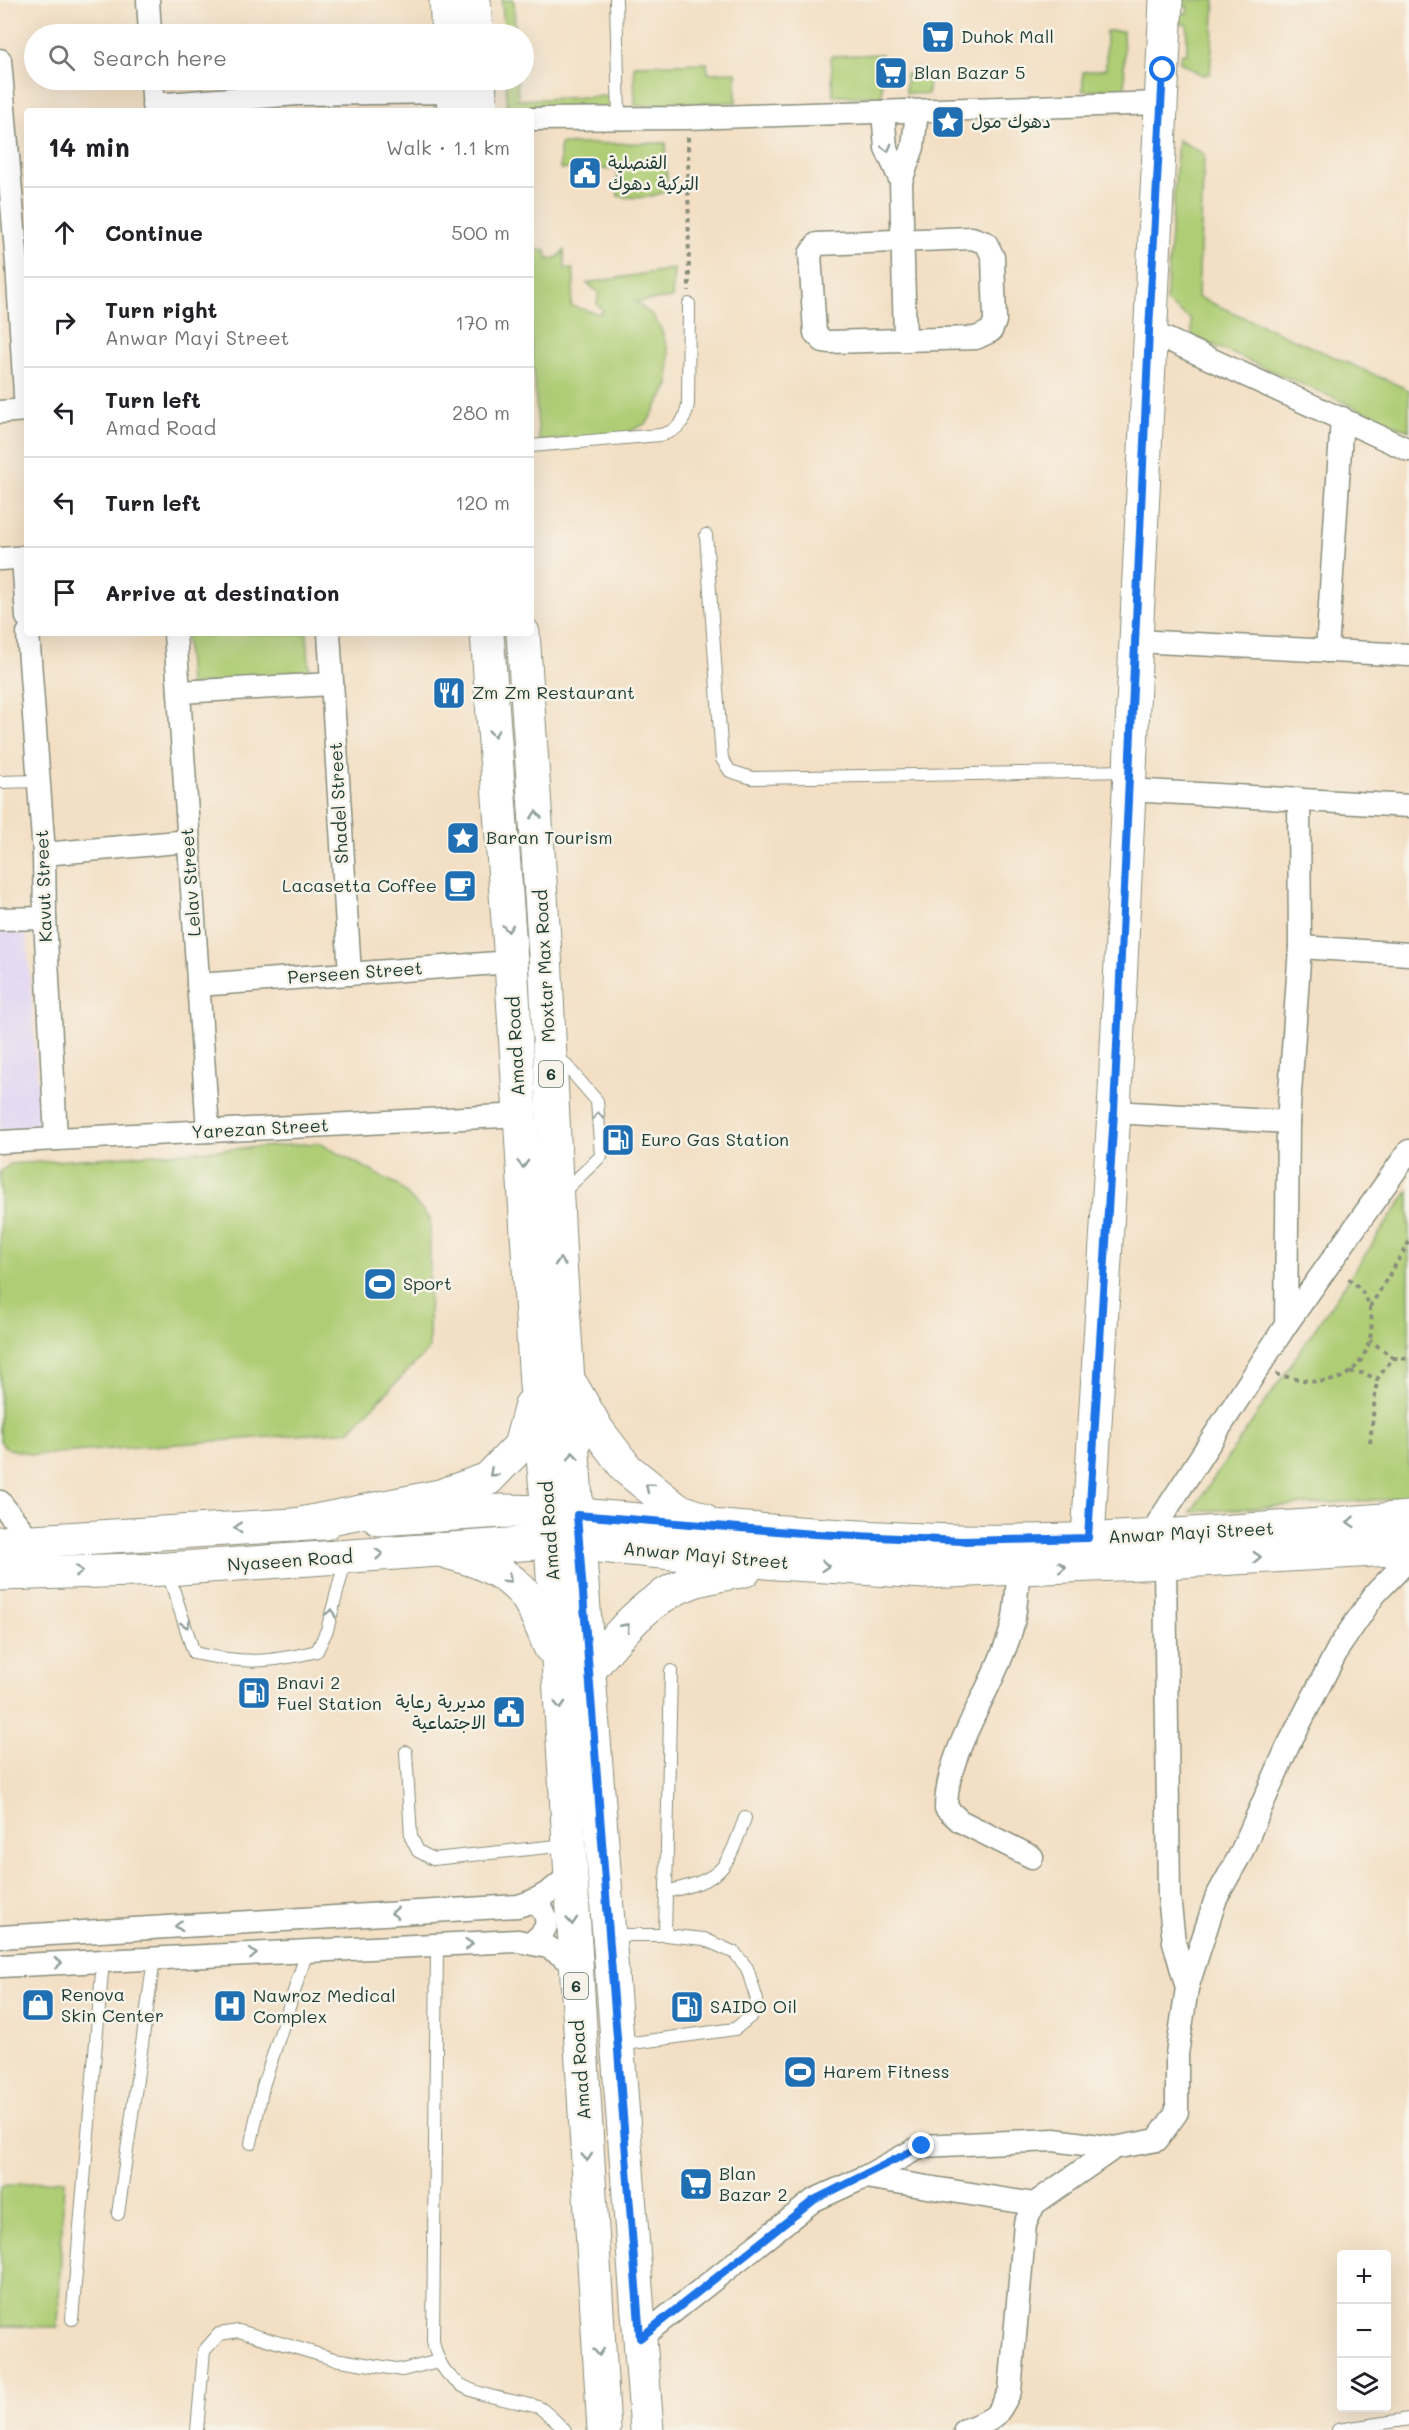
<!DOCTYPE html>
<html lang="en">
<head>
<meta charset="utf-8">
<style>
  body { margin:0; font-family:Mali,"Playpen Sans Arabic",sans-serif; background:#f6f6f6; color:#202124 }
  .controls { position:absolute; right:18px; bottom:18px; display:grid; overflow:hidden; border-radius:6px; box-shadow:0 6px 24px #0002 }
  .controls button { width:54px; height:54px; display:grid; place-items:center; padding:0; border:0; border-bottom:2px solid #e0e0e0; background:#fff; color:#202124; font:30px sans-serif }
  .stop { position:absolute; width:18px; height:18px; margin:-14px; border:4px solid #1a73e8; border-radius:50%; background:#fff }
  .stop.end { background:#1a73e8; border-color:#fff; box-shadow:0 2px 6px #0008 }
  .list { margin:0; padding:0; list-style:none }
  h2 { display:flex; justify-content:space-between; align-items:center; height:78px; margin:0; padding:0 24px; font-size:26px }
  h2 small { font-size:20px; font-weight:400; color:#757577 }
  .list li { display:grid; grid-template-columns:39px 1fr auto; gap:18px; align-items:center; box-sizing:border-box; height:90px; padding:0 24px; border-top:2px solid #e0e0e0 }
  .list b { display:block; font-size:22px; white-space:nowrap }
  .list p { margin:0; font-size:20px; white-space:nowrap; color:#757577 }
  .list em { font-size:20px; font-style:normal; color:#757577 }
  .icon { flex:none; width:33px; height:33px; fill:none; stroke:currentColor; stroke-width:2; stroke-linecap:round; stroke-linejoin:round }
  .map { position:relative; flex:none; width:1409px; height:2430px; overflow:hidden }
  .search { position:absolute; background:#fff; box-shadow:0 6px 24px #0002; left:24px; top:24px; width:510px; height:66px; display:flex; align-items:center; gap:15px; box-sizing:border-box; padding:0 21px; border-radius:33px; color:#757577; font-size:22px }
  .panel { position:absolute; background:#fff; box-shadow:0 6px 24px #0002; left:24px; top:108px; width:510px; height:528px; border-radius:6px }
  .map>svg:first-child { display:block }
</style>
</head>
<body>
<div class="map">
<svg width="1409" height="2430" viewBox="0 0 1409 2430">
  <rect width="100%" height="100%" fill="#f7f3e8"/>
  <filter id="ink" filterUnits="userSpaceOnUse"><feTurbulence type="fractalNoise" baseFrequency=".0167" numOctaves="2"/><feDisplacementMap in="SourceGraphic" scale="12" xChannelSelector="R" yChannelSelector="G"/><feConvolveMatrix kernelMatrix="1 2 1 2 8 2 1 2 1" color-interpolation-filters="sRGB"/></filter>
  <filter id="wash" filterUnits="userSpaceOnUse"><feTurbulence type="fractalNoise" baseFrequency=".008" numOctaves="4" result="noise"/><feDisplacementMap in="SourceGraphic" scale="24" xChannelSelector="R" yChannelSelector="G"/><feGaussianBlur stdDeviation="1.35" result="paint"/><feColorMatrix in="noise" values="0 0 0 0 0 0 0 0 0 0 0 0 0 0 0 0 0 1.4 0 .05"/><feComposite in="paint" operator="in"/></filter>
  <g filter="url(#wash)">
    <rect width="100%" height="100%" fill="#f3dfc4"/>
    <polygon fill="#e0d4f4" points="26,927 41,1129 0,1131 0,929"/>
    <g fill="#aecd75" stroke="#668554" stroke-width="1.5">
      <polygon points="502,0 514,0 515,34 504,34"/>
      <polygon points="1174,0 1215,0 1210,74 1202,75 1180,62 1181,54 1187,53 1187,24 1171,23 1171,15 1187,13 1188,6 1174,6"/>
      <polygon points="1106,31 1123,31 1125,89 1083,91 1083,72 1106,69"/>
      <polygon points="882,54 882,97 833,96 831,56"/>
      <polygon points="707,63 708,73 736,72 736,102 635,106 634,65"/>
      <polygon points="906,74 929,75 928,94 906,93"/>
      <polygon points="506,80 517,80 518,100 608,96 608,109 507,111"/>
      <polygon points="1178,140 1204,154 1198,297 1409,390 1409,431 1192,336 1191,320 1166,302"/>
      <path d="M 666,143 L 667,191 C 650,198 636,199 618,196 L 617,169 L 560,169 L 560,144 Z"/>
      <polygon points="531,215 534,250 546,251 548,260 558,257 564,250 565,269 573,269 574,281 571,306 600,314 603,310 597,304 599,293 587,283 674,269 672,298 636,302 653,316 661,329 669,353 669,385 647,423 622,435 539,441 531,336"/>
      <polygon points="186,633 307,633 310,677 189,685"/>
      <polygon points="319,1143 398,1185 430,1219 429,1349 349,1431 34,1455 6,1448 0,1441 0,1172 10,1164"/>
      <polygon points="1409,1190 1409,1498 1191,1512"/>
      <polygon points="64,2180 58,2327 0,2326 0,2186"/>
    </g>
  </g>
  <g filter="url(#ink)">
    <g fill="none" stroke-linecap="round" stroke-linejoin="round">
      <defs>
        <g id="lane">
          <polyline points="616,0 619,118"/>
          <path d="M 531,446 L 660,435 C 678,431 685,422 688,404 L 689,304"/>
          <polyline points="706,535 722,759 730,771 752,778 1128,771"/>
          <polyline points="0,782 39,781"/>
          <polyline points="558,1056 597,1101 601,1156 562,1193"/>
          <path d="M 167,1570 L 194,1653 C 244,1664 269,1663 317,1651 L 327,1630 L 346,1558"/>
          <polyline points="406,1752 411,1837 418,1851 433,1859 567,1845"/>
          <path d="M 666,1892 C 724,1878 725,1872 745,1818"/>
          <polyline points="610,1935 665,1935 704,1939 735,1953 747,1968 757,2000 752,2015 735,2029 618,2045"/>
          <polyline points="665,1935 671,1671"/>
          <path d="M 437,1946 L 433,2341 C 442,2389 476,2393 517,2402 C 524,2404 534,2405 540,2408 C 549,2414 557,2423 565,2430"/>
          <polyline points="251,2143 263,2086 307,1952"/>
          <polyline points="118,2214 154,1959"/>
          <polyline points="72,2319 103,1961"/>
          <polyline points="197,2430 204,2351 219,2334 239,2331 334,2359 402,2370 439,2361"/>
          <polyline points="1338,2430 1409,2419"/>
        </g>
        <g id="street">
          <polyline points="148,0 150,34"/>
          <polyline points="0,60 17,264 26,411"/>
          <polyline points="152,80 154,111"/>
          <polyline points="153,105 298,94 452,92"/>
          <polyline points="883,112 886,148 901,181"/>
          <polyline points="531,119 687,118 1162,103"/>
          <polygon points="972,238 986,243 993,257 995,321 991,331 976,338 829,342 823,341 815,333 810,254 817,244"/>
          <polyline points="1149,331 1409,450"/>
          <polyline points="905,340 901,181 913,147 917,111"/>
          <polyline points="0,412 27,410"/>
          <polyline points="23,557 27,617"/>
          <polyline points="0,559 27,557"/>
          <polyline points="28,633 44,854 45,918 56,1139"/>
          <polyline points="175,633 208,1131"/>
          <polyline points="329,633 350,974"/>
          <polyline points="1135,641 1409,655"/>
          <polyline points="1327,651 1342,418"/>
          <polyline points="179,692 332,684"/>
          <polyline points="1128,790 1409,806"/>
          <polyline points="44,854 189,841"/>
          <polyline points="0,919 45,918"/>
          <polyline points="1300,947 1409,954"/>
          <polyline points="198,985 511,962"/>
          <polyline points="1114,1112 1288,1122"/>
          <polyline points="0,1142 520,1115"/>
          <polyline points="1286,1325 1288,1122 1300,947 1299,799"/>
          <polyline points="0,1502 38,1550"/>
          <polyline points="1150,1535 1286,1325 1409,1151"/>
          <polyline points="1165,1562 1169,1896 1174,1942 1187,1988"/>
          <path d="M 1019,1569 C 1016,1590 1017,1614 1010,1634 C 993,1689 946,1751 946,1808 L 960,1821 L 1032,1857"/>
          <path d="M 0,1937 L 518,1906 C 540,1900 554,1890 569,1875"/>
          <path d="M 532,1942 C 551,1929 551,1916 534,1901"/>
          <polyline points="0,1966 518,1941 548,1947 575,1964"/>
          <polyline points="865,2177 1034,2204"/>
          <polyline points="640,2338 814,2200 865,2177 922,2146 1054,2140 1114,2148 1157,2140 1177,2112 1177,2054 1187,1988 1216,1898 1240,1855 1287,1748 1339,1647 1375,1594 1409,1559"/>
          <path d="M 965,2430 C 994,2419 996,2420 1010,2391 L 1025,2224 L 1034,2204 L 1114,2148"/>
        </g>
        <g id="secondary">
          <polyline points="379,1519 502,1511 548,1512"/>
          <polyline points="1088,1538 1114,1112 1166,0"/>
          <polyline points="0,1543 325,1523"/>
          <polyline points="0,1574 167,1569 551,1542"/>
        </g>
        <g id="primary">
          <polyline points="446,0 448,34"/>
          <polyline points="474,0 476,34"/>
          <polyline points="452,80 454,111"/>
          <polyline points="479,80 481,111"/>
          <polyline points="487,633 511,962 536,1385 551,1542 604,2430"/>
          <polyline points="523,633 545,954 560,1262 579,1544 647,2430"/>
          <polyline points="572,1386 598,1431 627,1469 676,1509 702,1519"/>
          <path d="M 555,1513 C 690,1524 825,1538 961,1541 C 1111,1543 1260,1529 1409,1518"/>
          <polyline points="296,1525 440,1496 488,1479 520,1446 531,1405"/>
          <polyline points="558,1542 776,1563 925,1572 1165,1562 1409,1548"/>
          <path d="M 436,1549 C 469,1558 504,1567 526,1596 C 536,1610 543,1631 550,1647"/>
          <path d="M 588,1672 C 618,1635 647,1597 694,1581 C 710,1576 728,1574 745,1570"/>
        </g>
      </defs>
      <use href="#lane" stroke="#898e7c" stroke-width="14"/>
      <use href="#street" stroke="#898e7c" stroke-width="25"/>
      <use href="#secondary" stroke="#898e7c" stroke-width="35"/>
      <use href="#primary" stroke="#898e7c" stroke-width="35"/>
      <g stroke="#898e7c" stroke-width="4" stroke-dasharray="4.5 4.5" stroke-linecap="butt">
        <polyline points="688,137 689,291"/>
        <polyline points="1370,1307 1409,1242"/>
        <polyline points="1393,1358 1409,1359"/>
        <polyline points="1350,1372 1363,1373 1377,1379 1393,1358 1370,1340"/>
        <path d="M 1276,1374 C 1294,1379 1318,1385 1337,1379 C 1367,1369 1379,1328 1367,1300 C 1363,1290 1354,1283 1345,1276"/>
        <polyline points="1370,1443 1377,1379"/>
      </g>
      <use href="#lane" stroke="#fff" stroke-width="12"/>
      <use href="#street" stroke="#fff" stroke-width="22"/>
      <use href="#secondary" stroke="#fff" stroke-width="33"/>
      <use href="#primary" stroke="#fff" stroke-width="33"/>
    </g>
    <defs><path id="oneway-chevron" d="M-2-3.5L2.5 0L-2 3.5" fill="none" stroke-width="1.6" stroke-linecap="round" stroke-linejoin="round" transform="scale(1.5)"/></defs>
    <g stroke="#8f9e9a">
      <use href="#oneway-chevron" transform="translate(887 148) rotate(75)"/>
      <use href="#oneway-chevron" transform="translate(494 733) rotate(86)"/>
      <use href="#oneway-chevron" transform="translate(536 815) rotate(-94)"/>
      <use href="#oneway-chevron" transform="translate(508 928) rotate(86)"/>
      <use href="#oneway-chevron" transform="translate(598 1116) rotate(-94)"/>
      <use href="#oneway-chevron" transform="translate(523 1164) rotate(87)"/>
      <use href="#oneway-chevron" transform="translate(560 1262) rotate(-93)"/>
      <use href="#oneway-chevron" transform="translate(573 1456) rotate(-94)"/>
      <use href="#oneway-chevron" transform="translate(493 1473) rotate(137)"/>
      <use href="#oneway-chevron" transform="translate(649 1487) rotate(-141)"/>
      <use href="#oneway-chevron" transform="translate(1351 1522) rotate(176)"/>
      <use href="#oneway-chevron" transform="translate(238 1528) rotate(177)"/>
      <use href="#oneway-chevron" transform="translate(379 1554) rotate(-5)"/>
      <use href="#oneway-chevron" transform="translate(1257 1557) rotate(-3)"/>
      <use href="#oneway-chevron" transform="translate(825 1566) rotate(4)"/>
      <use href="#oneway-chevron" transform="translate(1062 1567) rotate(-3)"/>
      <use href="#oneway-chevron" transform="translate(79 1571) rotate(-1)"/>
      <use href="#oneway-chevron" transform="translate(508 1579) rotate(43)"/>
      <use href="#oneway-chevron" transform="translate(331 1613) rotate(-76)"/>
      <use href="#oneway-chevron" transform="translate(186 1624) rotate(73)"/>
      <use href="#oneway-chevron" transform="translate(626 1627) rotate(-48)"/>
      <use href="#oneway-chevron" transform="translate(560 1705) rotate(87)"/>
      <use href="#oneway-chevron" transform="translate(395 1913) rotate(177)"/>
      <use href="#oneway-chevron" transform="translate(572 1921) rotate(86)"/>
      <use href="#oneway-chevron" transform="translate(179 1926) rotate(177)"/>
      <use href="#oneway-chevron" transform="translate(469 1944) rotate(-4)"/>
      <use href="#oneway-chevron" transform="translate(253 1954) rotate(-2)"/>
      <use href="#oneway-chevron" transform="translate(58 1963) rotate(-3)"/>
      <use href="#oneway-chevron" transform="translate(587 2157) rotate(86)"/>
      <use href="#oneway-chevron" transform="translate(599 2352) rotate(86)"/>
    </g>
  </g>
  <g fill="none" stroke-linecap="round" stroke-linejoin="round" filter="url(#ink)">
    <polyline stroke="#1a73e8" stroke-width="8" points="922,2146 814,2200 640,2338 577,1515 814,1534 962,1541 1088,1538 1114,1112 1149,331 1163,70"/>
  </g>
  <defs>
    <symbol id="supermarket-square" viewBox="-11 -11 22 22"><rect x="-9" y="-9" width="18" height="18" rx="4" fill="#1f6fb2" stroke="#f7f3e8"/><path d="M-6-5.5h2.5l.6 2H6L4.5 2H-2.5L-4.4-4H-6ZM-1.5 3.2a1.3 1.3 0 1 0 .1 0ZM3 3.2a1.3 1.3 0 1 0 .1 0Z" fill="#fff"/></symbol>
    <symbol id="sight-square" viewBox="-11 -11 22 22"><rect x="-9" y="-9" width="18" height="18" rx="4" fill="#1f6fb2" stroke="#f7f3e8"/><path d="M0-6L1.8-2.2L6-1.7L2.9 1.2L3.7 5.4L0 3.3L-3.7 5.4L-2.9 1.2L-6-1.7L-1.8-2.2Z" fill="#fff"/></symbol>
    <symbol id="civic-square" viewBox="-11 -11 22 22"><rect x="-9" y="-9" width="18" height="18" rx="4" fill="#1f6fb2" stroke="#f7f3e8"/><path d="M-.6-6.5H3V-4.5H.6V-3L4-1V1h2V6H-6V1h2V-1L-.6-3ZM-1.2 2.5V6h2.4V2.5Z" fill="#fff"/></symbol>
    <symbol id="restaurant-square" viewBox="-11 -11 22 22"><rect x="-9" y="-9" width="18" height="18" rx="4" fill="#1f6fb2" stroke="#f7f3e8"/><path d="M-5-6h1v4h1v-4h1v4h1v-4h1v5L-1.5 .5V6h-2V.5L-5-1ZM5-6V6H3V1.5H1.5Q1.5-4 5-6Z" fill="#fff"/></symbol>
    <symbol id="cafe-square" viewBox="-11 -11 22 22"><rect x="-9" y="-9" width="18" height="18" rx="4" fill="#1f6fb2" stroke="#f7f3e8"/><path d="M-5.5-4.5H6V0H3Q3 3.5 0 3.5H-2.5Q-5.5 3.5-5.5 0ZM3-3.2v2h1.7v-2ZM-6 4.5H4V6H-6Z" fill="#fff"/></symbol>
    <symbol id="fuel-square" viewBox="-11 -11 22 22"><rect x="-9" y="-9" width="18" height="18" rx="4" fill="#1f6fb2" stroke="#f7f3e8"/><path d="M-5.5-6h7V0h2V4h1.3V-2.5L3-4.5l.8-.8L6-3V5H2.5V1h-1V6h-7ZM-4.2-4.7v3.2H.2V-4.7Z" fill="#fff"/></symbol>
    <symbol id="stadium-square" viewBox="-11 -11 22 22"><rect x="-9" y="-9" width="18" height="18" rx="4" fill="#1f6fb2" stroke="#f7f3e8"/><path d="M0-5a6.5 5 0 1 0 0 10a6.5 5 0 1 0 0-10ZM-3.5-1.8h7v3.6h-7Z" fill="#fff"/></symbol>
    <symbol id="shop-square" viewBox="-11 -11 22 22"><rect x="-9" y="-9" width="18" height="18" rx="4" fill="#1f6fb2" stroke="#f7f3e8"/><path d="M-5-2.5h2.3a2.7 3.5 0 0 1 5.4 0H5L5.5 6h-11ZM-1.5-2.5h3a1.5 2.3 0 0 0-3 0Z" fill="#fff"/></symbol>
    <symbol id="hospital-square" viewBox="-11 -11 22 22"><rect x="-9" y="-9" width="18" height="18" rx="4" fill="#1f6fb2" stroke="#f7f3e8"/><path d="M-5-5h3v3.5h4V-5h3V5h-3V1.5h-4V5h-3Z" fill="#fff"/></symbol>
  </defs>
  <g fill-rule="evenodd">
    <use href="#supermarket-square" x="919" y="18" width="38" height="38"/>
    <use href="#supermarket-square" x="872" y="54" width="38" height="38"/>
    <use href="#sight-square" x="929" y="103" width="38" height="38"/>
    <use href="#civic-square" x="566" y="154" width="38" height="38"/>
    <use href="#restaurant-square" x="430" y="674" width="38" height="38"/>
    <use href="#sight-square" x="444" y="819" width="38" height="38"/>
    <use href="#cafe-square" x="441" y="867" width="38" height="38"/>
    <use href="#fuel-square" x="599" y="1121" width="38" height="38"/>
    <use href="#stadium-square" x="361" y="1265" width="38" height="38"/>
    <use href="#fuel-square" x="235" y="1674" width="38" height="38"/>
    <use href="#civic-square" x="490" y="1693" width="38" height="38"/>
    <use href="#shop-square" x="19" y="1986" width="38" height="38"/>
    <use href="#hospital-square" x="211" y="1987" width="38" height="38"/>
    <use href="#fuel-square" x="668" y="1988" width="38" height="38"/>
    <use href="#stadium-square" x="781" y="2053" width="38" height="38"/>
    <use href="#supermarket-square" x="677" y="2165" width="38" height="38"/>
  </g>
  <g text-anchor="middle" stroke-width="5" stroke-linejoin="round" paint-order="stroke">
    <g fill="#f7f3e8" stroke="#60746a" stroke-width="1.5">
      <rect x="539" y="1061" width="24" height="26" rx="4.5"/>
      <rect x="564" y="1973" width="24" height="26" rx="4.5"/>
    </g>
    <g font-size="16" font-weight="bold" fill="#1f3d34">
      <text x="551" y="1080">6</text>
      <text x="576" y="1992">6</text>
    </g>
    <g font-size="18" fill="#1f3d34" stroke="#f7f3e8" text-anchor="start">
      <text x="961" y="43">Duhok Mall</text>
      <text x="914" y="79">Blan Bazar 5</text>
      <text x="971" y="128">دهوك مول</text>
      <text x="608" y="169">القنصلية<tspan x="608" dy="21">التركية دهوك</tspan></text>
      <text x="472" y="699">Zm Zm Restaurant</text>
      <text x="486" y="844">Baran Tourism</text>
      <text x="437" y="892" text-anchor="end">Lacasetta Coffee</text>
      <text x="641" y="1146">Euro Gas Station</text>
      <text x="403" y="1290">Sport</text>
      <text x="277" y="1689">Bnavi 2<tspan x="277" dy="21">Fuel Station</tspan></text>
      <text x="486" y="1708" text-anchor="end">مديرية رعاية<tspan x="486" dy="21">الاجتماعية</tspan></text>
      <text x="61" y="2001">Renova<tspan x="61" dy="21">Skin Center</tspan></text>
      <text x="253" y="2002">Nawroz Medical<tspan x="253" dy="21">Complex</tspan></text>
      <text x="710" y="2013">SAIDO Oil</text>
      <text x="823" y="2078">Harem Fitness</text>
      <text x="719" y="2180">Blan<tspan x="719" dy="21">Bazar 2</tspan></text>
    </g>
    <g font-size="18" fill="#1f3d34" stroke="#f7f3e8">
      <text transform="translate(339 803) rotate(-93)" y="6">Shadel Street</text>
      <text transform="translate(191 882) rotate(-94)" y="6">Lelav Street</text>
      <text transform="translate(44 886) rotate(-92)" y="6">Kavut Street</text>
      <text transform="translate(545 966) rotate(-93)" y="6">Moxtar Max Road</text>
      <text transform="translate(355 973) rotate(-4)" y="6">Perseen Street</text>
      <text transform="translate(516 1046) rotate(-93)" y="6">Amad Road</text>
      <text transform="translate(260 1129) rotate(-3)" y="6">Yarezan Street</text>
      <text transform="translate(550 1531) rotate(-94)" y="6">Amad Road</text>
      <text transform="translate(1191 1533) rotate(-3)" y="6">Anwar Mayi Street</text>
      <text transform="translate(706 1556) rotate(5)" y="6">Anwar Mayi Street</text>
      <text transform="translate(290 1561) rotate(-4)" y="6">Nyaseen Road</text>
      <text transform="translate(581 2070) rotate(-94)" y="6">Amad Road</text>
    </g>
  </g>
</svg>
<div class="controls">
<button>+</button>
<button>−</button>
<button><svg class="icon" aria-label="layers" viewBox="0 0 24 24"><path d="M12 4l9 5-9 5-9-5zM3 14l9 5 9-5"/></svg></button>
</div>
<div class="stop" style="left:1163px;top:70px"></div>
<div class="stop end" style="left:922px;top:2146px"></div>
<div class="search"><svg class="icon" aria-label="search" viewBox="0 0 24 24"><circle cx="10" cy="10" r="6"/><path d="M15 15l6 6"/></svg>Search here</div>
<section class="panel">
<h2>14 min<small>Walk · 1.1 km</small></h2>
<ul class="list">
<li><svg class="icon" aria-label="ahead" viewBox="0 0 24 24"><path d="M12 20V5M6 11l6-6 6 6"/></svg><div><b>Continue</b></div><em>500 m</em></li>
<li><svg class="icon" aria-label="right" viewBox="0 0 24 24"><path d="M7 20v-9h11M14 6l5 5-5 5"/></svg><div><b>Turn right</b><p>Anwar Mayi Street</p></div><em>170 m</em></li>
<li><svg class="icon" aria-label="left" viewBox="0 0 24 24"><path d="M17 20v-9H6M10 6l-5 5 5 5"/></svg><div><b>Turn left</b><p>Amad Road</p></div><em>280 m</em></li>
<li><svg class="icon" aria-label="left" viewBox="0 0 24 24"><path d="M17 20v-9H6M10 6l-5 5 5 5"/></svg><div><b>Turn left</b></div><em>120 m</em></li>
<li><svg class="icon" aria-label="arrive" viewBox="0 0 24 24"><path d="M6 21V4h12l-3 4 3 4H6"/></svg><div><b>Arrive at destination</b></div></li>
</ul>
</section>
</div>
</body>
</html>
